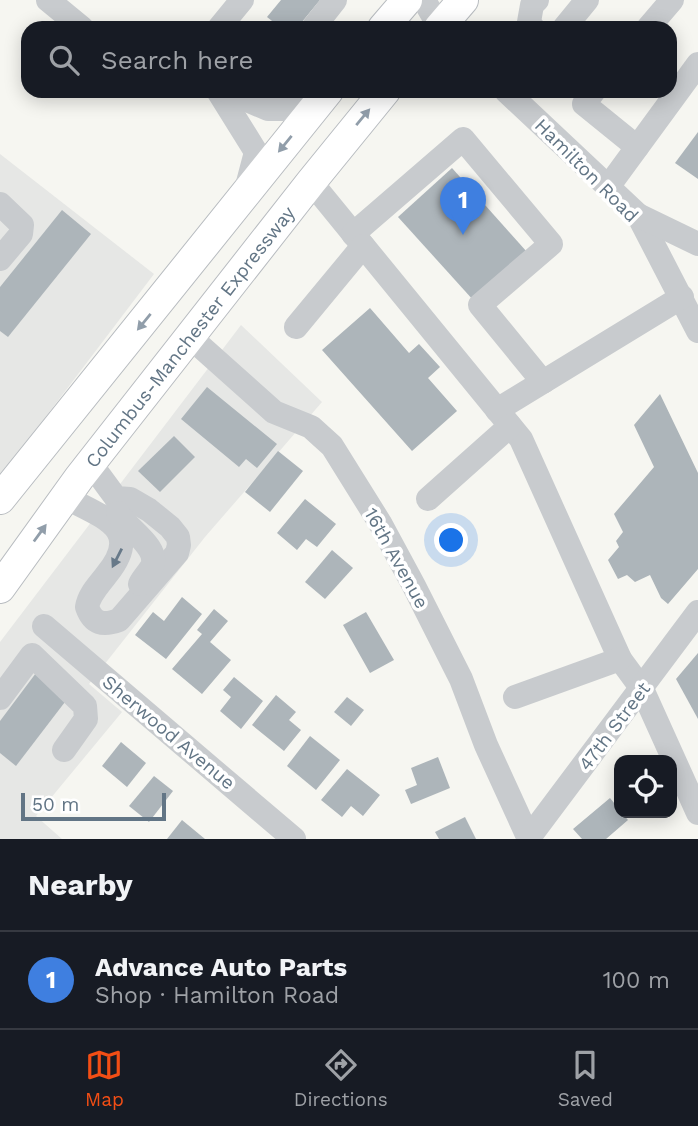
<!DOCTYPE html>
<html lang="en">
<head>
<meta charset="utf-8">
<style>
  body { margin:0; font-family:"Work Sans",sans-serif; background:#20242c; color:#f1f3f6 }
  .controls { position:absolute; right:21px; bottom:21px; display:grid; overflow:hidden; border-radius:14px; box-shadow:0 4px 18px #0003 }
  .controls button { width:63px; height:63px; display:grid; place-items:center; padding:0; border:0; border-bottom:2px solid #363941; background:#171b24; color:#f1f3f6; font:35px sans-serif }
  .scale { position:absolute; left:21px; bottom:18px; width:145px; box-sizing:border-box; padding-left:7px; border:4px solid #627585; border-top:0; font-size:19px; line-height:24px; white-space:nowrap; color:#627585; -webkit-text-stroke:5px #fff; paint-order:stroke }
  .you { position:absolute; left:452px; top:541px; width:24px; height:24px; margin:-18px; border:5px solid #fff; border-radius:50%; background:#1a73e8; box-shadow:0 0 0 10px #1a73e833 }
  .badge { display:grid; place-items:center; width:46px; height:46px; border-radius:50%; background:#f24e15; color:#fff; font-size:23px; font-weight:700 }
  .pin { position:absolute; translate:-50% -58px; filter:drop-shadow(0 2px 4px #0008) }
  .pin::after { content:''; position:absolute; top:37px; width:24px; height:21px; background:inherit; clip-path:polygon(0 0,100% 0,50% 100%) }
  .list { margin:0; padding:0; list-style:none }
  h2 { display:flex; justify-content:space-between; align-items:center; height:91px; margin:0; padding:0 28px; font-size:30px }
  h2 small { font-size:23px; font-weight:400; color:#9ea1a6 }
  .list li { display:grid; grid-template-columns:46px 1fr auto; gap:21px; align-items:center; box-sizing:border-box; height:98px; padding:0 28px; border-top:2px solid #363941 }
  .list b { display:block; font-size:26px; white-space:nowrap }
  .list p { margin:0; font-size:23px; white-space:nowrap; color:#9ea1a6 }
  .list em { font-size:23px; font-style:normal; color:#9ea1a6 }
  .icon { flex:none; width:38px; height:38px; fill:none; stroke:currentColor; stroke-width:2; stroke-linecap:round; stroke-linejoin:round }
  .map { position:relative; flex:none; width:698px; height:839px; overflow:hidden }
  .search { position:absolute; background:#171b24; box-shadow:0 4px 18px #0003; left:21px; right:21px; top:21px; height:77px; display:flex; align-items:center; gap:18px; box-sizing:border-box; padding:0 24px; border-radius:21px; color:#9ea1a6; font-size:26px }
  .sheet { height:189px; background:#171b24 }
  nav { display:flex; justify-content:space-around; align-items:center; box-sizing:border-box; height:98px; border-top:2px solid #363941; background:#171b24; font-size:19px; color:#9ea1a6 }
  nav a { display:grid; justify-items:center; gap:4px }
  nav .on { color:#f24e15 }
  .map>svg:first-child { display:block }
</style>
</head>
<body>
<div class="map">
<svg width="698" height="839" viewBox="0 0 698 839">
  <rect width="100%" height="100%" fill="#f6f6f1"/>
  <g fill="#e6e7e5">
    <polygon points="0,154 154,274 0,477"/>
    <polygon points="241,325 322,402 205,537 89,684 122,712 36,816 62,839 0,839 0,642"/>
  </g>
  <g fill="#adb5ba">
    <polygon points="281,0 320,0 297,28 281,28 267,17"/>
    <polygon points="698,132 698,179 675,163"/>
    <polygon points="452,168 527,252 474,301 398,217"/>
    <polygon points="62,210 91,234 8,337 0,331 0,287"/>
    <polygon points="370,308 409,353 419,344 440,367 428,378 457,411 412,451 322,350"/>
    <polygon points="207,387 277,444 257,468 246,459 239,467 181,419"/>
    <polygon points="660,394 698,473 698,569 668,604 661,598 650,575 635,582 627,575 618,579 608,560 619,547 616,541 623,532 614,514 654,467 634,425"/>
    <polygon points="174,436 195,457 160,492 138,471"/>
    <polygon points="278,451 303,471 270,512 245,492"/>
    <polygon points="305,499 336,524 317,547 306,539 297,550 277,533"/>
    <polygon points="332,550 353,568 325,599 305,582"/>
    <polygon points="182,597 202,614 166,659 135,635 153,612 164,621"/>
    <polygon points="214,609 228,621 210,642 231,660 202,694 172,669 202,634 197,630"/>
    <polygon points="366,612 394,660 370,673 343,625"/>
    <polygon points="698,653 698,719 676,679"/>
    <polygon points="36,673 68,698 16,766 0,753 0,721"/>
    <polygon points="234,677 263,701 241,729 220,711 231,697 223,690"/>
    <polygon points="276,695 296,712 289,720 301,730 284,751 252,725"/>
    <polygon points="347,697 364,710 351,726 334,712"/>
    <polygon points="310,736 340,760 316,790 287,766"/>
    <polygon points="121,742 146,763 127,787 102,766"/>
    <polygon points="438,757 450,788 411,804 405,790 417,785 411,768"/>
    <polygon points="347,769 380,795 363,816 351,806 342,817 321,800"/>
    <polygon points="154,776 173,791 149,822 129,806"/>
    <polygon points="610,798 619,809 619,813 622,813 628,820 606,839 582,839 573,829"/>
    <polygon points="465,817 476,839 439,839 435,832"/>
    <polygon points="182,820 205,839 167,839"/>
  </g>
  <g fill="none" stroke-linecap="round" stroke-linejoin="round">
    <defs>
      <g id="major">
        <polyline points="383,28 407,0"/>
        <polyline points="439,28 463,0"/>
        <polyline points="0,499 328,91"/>
        <path id="s1" d="M 0,588 L 79,478 L 311,182 L 385,91"/>
      </g>
    </defs>
    <use href="#major" stroke="#b8bcc0" stroke-width="32"/>
    <g stroke="#c8cbce" stroke-width="24">
      <polyline points="48,0 82,28"/>
      <polyline points="424,0 440,28"/>
      <polyline points="219,28 242,0"/>
      <polyline points="313,28 335,0"/>
      <polyline points="533,28 529,22 532,5 537,0"/>
      <polyline points="564,28 587,0"/>
      <polyline points="648,28 672,0"/>
      <polyline points="218,91 256,152 246,190"/>
      <polyline points="226,91 268,109 289,109 304,91"/>
      <polyline points="506,91 638,215 698,331"/>
      <polyline points="594,91 584,104 637,147"/>
      <polyline points="311,182 521,439 620,659 642,689 698,813"/>
      <polyline points="608,187 698,64"/>
      <polyline points="0,204 22,225 21,234 0,259"/>
      <polyline points="638,215 698,244"/>
      <polyline points="353,234 463,139 551,244 480,305 543,382"/>
      <polyline points="296,327 363,246"/>
      <polyline points="190,337 274,412 311,427 332,446 380,523 414,586 461,679 486,745 529,839"/>
      <polyline points="497,410 682,297"/>
      <path d="M 65,497 C 102,517 144,528 107,574 C 99,585 89,594 87,607 C 93,624 103,626 119,620 L 177,553 L 179,545 L 178,537 L 170,527 L 149,510 L 130,499 L 116,498 L 91,464"/>
      <polyline points="428,499 510,426"/>
      <path d="M 118,513 C 127,529 160,547 152,566 C 149,572 143,578 140,584"/>
      <polyline points="44,626 294,839"/>
      <polyline points="515,697 620,659"/>
      <polyline points="0,698 32,655 85,706 86,719 64,750"/>
      <polyline points="528,839 698,612"/>
    </g>
    <use href="#major" stroke="#fff" stroke-width="30"/>
  </g>
  <defs><path id="oneway-solid" d="M-6-.8H1V-3.2L6.5 0L1 3.2V.8H-6Z" transform="scale(1.75)"/></defs>
  <g fill="#919eaa">
    <use href="#oneway-solid" transform="translate(363 117) rotate(-50)"/>
    <use href="#oneway-solid" transform="translate(285 144) rotate(129)"/>
    <use href="#oneway-solid" transform="translate(144 322) rotate(129)"/>
    <use href="#oneway-solid" transform="translate(40 533) rotate(-54)"/>
  </g>
  <use fill="#677989" href="#oneway-solid" transform="translate(117 558) rotate(117)"/>
  <g text-anchor="middle" stroke-width="7" stroke-linejoin="round" paint-order="stroke">
    <g font-size="19" fill="#627585" stroke="#fff">
      <text transform="translate(587 170) rotate(45)" y="7">Hamilton Road</text>
      <text dy="7" stroke="none"><textPath href="#s1" startOffset="315">Columbus-Manchester Expressway</textPath></text>
      <text transform="translate(397 558) rotate(61)" y="7">16th Avenue</text>
      <text transform="translate(614 726) rotate(-53)" y="7">47th Street</text>
      <text transform="translate(169 732) rotate(40)" y="7">Sherwood Avenue</text>
    </g>
  </g>
</svg>
<div class="controls">
<button><svg class="icon" aria-label="locate" viewBox="0 0 24 24"><circle cx="12" cy="12" r="6"/><path d="M12 2v4M12 18v4M2 12h4M18 12h4"/></svg></button>
</div>
<div class="scale">50 m</div>
<div class="you"></div>
<div class="pin badge" style="left:463px;top:235px;background:#3f7fe0">1</div>
<div class="search"><svg class="icon" aria-label="search" viewBox="0 0 24 24"><circle cx="10" cy="10" r="6"/><path d="M15 15l6 6"/></svg>Search here</div>
</div>
<section class="sheet">
<h2>Nearby<small></small></h2>
<ul class="list">
<li><span class="badge" style="background:#3f7fe0">1</span><div><b>Advance Auto Parts</b><p>Shop · Hamilton Road</p></div><em>100 m</em></li>
</ul>
</section>
<nav>
<a class="on"><svg class="icon" aria-label="map" viewBox="0 0 24 24"><path d="M3 6l6-2 6 2 6-2v14l-6 2-6-2-6 2zM9 4v14M15 6v14"/></svg>Map</a>
<a><svg class="icon" aria-label="directions" viewBox="0 0 24 24"><path d="M12 3l9 9-9 9-9-9zM9 14v-3h6M13 9l2 2-2 2"/></svg>Directions</a>
<a><svg class="icon" aria-label="saved" viewBox="0 0 24 24"><path d="M7 4h10v16l-5-4-5 4z"/></svg>Saved</a>
</nav>
</body>
</html>
